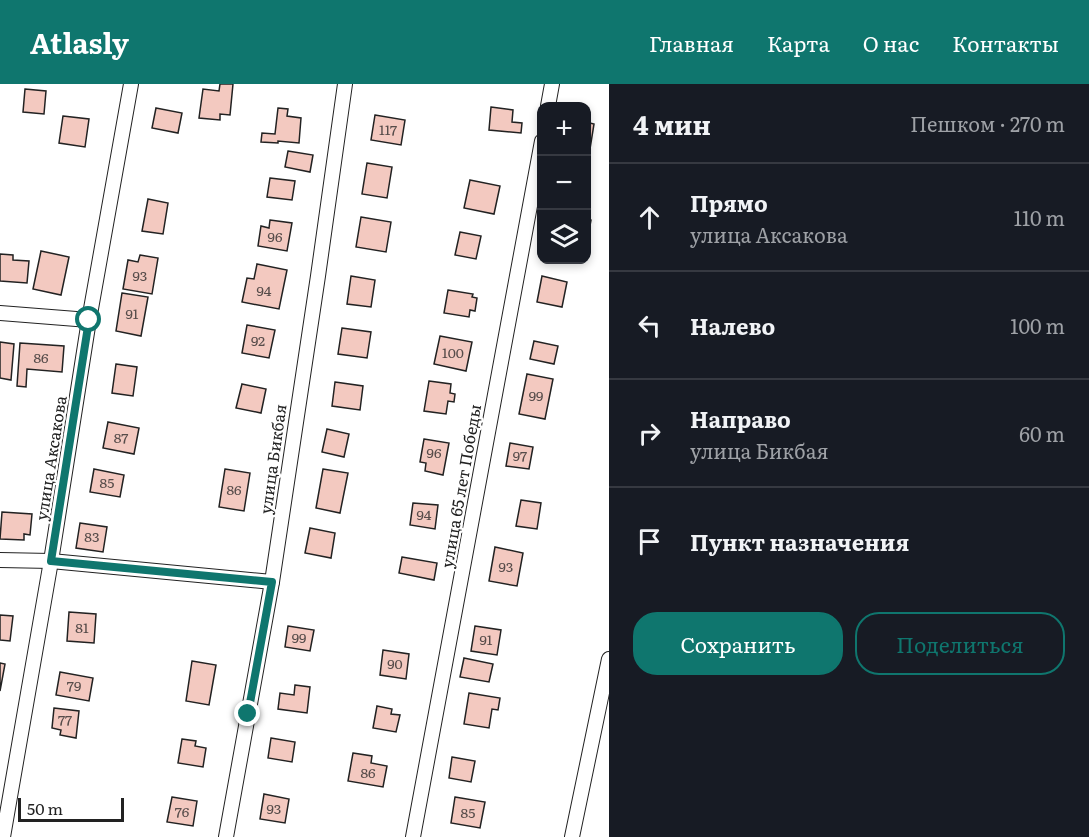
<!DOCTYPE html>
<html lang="ru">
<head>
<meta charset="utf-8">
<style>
  body { margin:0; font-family:Literata,serif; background:#20242c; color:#f1f3f6 }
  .controls { position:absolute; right:18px; top:18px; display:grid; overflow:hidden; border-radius:12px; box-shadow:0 3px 9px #0003 }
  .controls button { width:54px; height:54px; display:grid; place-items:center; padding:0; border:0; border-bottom:2px solid #363941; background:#171b24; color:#f1f3f6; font:30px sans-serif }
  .scale { position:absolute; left:18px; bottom:15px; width:106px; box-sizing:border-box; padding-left:6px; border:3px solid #222; border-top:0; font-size:16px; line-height:21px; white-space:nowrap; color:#222; -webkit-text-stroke:4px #fff; paint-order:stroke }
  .stop { position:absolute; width:18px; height:18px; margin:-14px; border:4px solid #0f766e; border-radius:50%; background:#fff }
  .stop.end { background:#0f766e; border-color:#fff; box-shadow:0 2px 6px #0008 }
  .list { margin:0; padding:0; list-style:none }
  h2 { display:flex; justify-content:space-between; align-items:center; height:78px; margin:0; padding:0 24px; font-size:26px }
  h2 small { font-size:20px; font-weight:400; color:#9ea1a6 }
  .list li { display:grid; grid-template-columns:39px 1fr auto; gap:18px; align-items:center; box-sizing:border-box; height:108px; padding:0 24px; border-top:2px solid #363941 }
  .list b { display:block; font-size:22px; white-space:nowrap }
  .list p { margin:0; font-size:20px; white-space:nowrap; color:#9ea1a6 }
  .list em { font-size:20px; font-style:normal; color:#9ea1a6 }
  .actions { display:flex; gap:12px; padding:18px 24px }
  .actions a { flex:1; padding:14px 0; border:2px solid #0f766e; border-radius:24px; text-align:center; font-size:21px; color:#0f766e }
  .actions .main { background:#0f766e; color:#fff }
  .icon { flex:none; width:33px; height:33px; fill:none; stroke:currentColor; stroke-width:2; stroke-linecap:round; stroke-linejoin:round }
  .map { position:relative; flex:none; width:609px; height:753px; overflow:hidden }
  header { display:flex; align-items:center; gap:36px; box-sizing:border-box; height:84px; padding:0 30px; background:#0f766e; color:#fff }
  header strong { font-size:28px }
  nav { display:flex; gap:33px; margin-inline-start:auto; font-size:21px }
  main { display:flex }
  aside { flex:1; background:#171b24 }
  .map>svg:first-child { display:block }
</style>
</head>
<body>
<header>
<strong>Atlasly</strong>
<nav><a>Главная</a><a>Карта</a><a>О нас</a><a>Контакты</a></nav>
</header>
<main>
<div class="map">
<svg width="609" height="753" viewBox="0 0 609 753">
  <rect width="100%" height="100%" fill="#fff"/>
  <g fill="#f3c9c0" stroke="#222" stroke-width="1.5">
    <polygon points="220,0 233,0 230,31 220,30 220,36 199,34 203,5 219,7"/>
    <polygon points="25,5 46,7 44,30 23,28"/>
    <polygon points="491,23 513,26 512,38 522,39 521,49 489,46"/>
    <polygon points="156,24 182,29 178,49 152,44"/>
    <polygon points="278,24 288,25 287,32 301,34 299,59 278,57 278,59 261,58 262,49 275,50"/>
    <polygon points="375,31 405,36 401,61 371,56"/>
    <polygon points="63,32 89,35 85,63 59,59"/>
    <polygon points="586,38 594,40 589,71 586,70"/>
    <polygon points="288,67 313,71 310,88 285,83"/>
    <polygon points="367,79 392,83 387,114 362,110"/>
    <polygon points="270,94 295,97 292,116 267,113"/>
    <polygon points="470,96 500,102 494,130 464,124"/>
    <polygon points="148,115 168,119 163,150 142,147"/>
    <polygon points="361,133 391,138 386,168 356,163"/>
    <polygon points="586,135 591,136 586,163"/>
    <polygon points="270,136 292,139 287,167 258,162 261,142 269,144"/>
    <polygon points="460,148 481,152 476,175 455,171"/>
    <polygon points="41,167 69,173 61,211 33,205"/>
    <polygon points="0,170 13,171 13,176 29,177 27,199 0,197"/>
    <polygon points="140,171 158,174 152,210 123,205 128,176 138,178"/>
    <polygon points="257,180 287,186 279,225 242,218 247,194 254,195"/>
    <polygon points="351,192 375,196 371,223 347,220"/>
    <polygon points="542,192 567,198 562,223 537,218"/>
    <polygon points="448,206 473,210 472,213 477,214 475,227 470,226 469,233 444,229"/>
    <polygon points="122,209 148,213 141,252 116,247"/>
    <polygon points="247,241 275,246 269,274 242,269"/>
    <polygon points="342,244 371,248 367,274 338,270"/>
    <polygon points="440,252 472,258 466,287 434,280"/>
    <polygon points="534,257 558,262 554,280 530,275"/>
    <polygon points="0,258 14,260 11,296 0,294"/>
    <polygon points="20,259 64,262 62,288 27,285 26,303 17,302"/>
    <polygon points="116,280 137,283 133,312 112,309"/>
    <polygon points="527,290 553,295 545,335 519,330"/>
    <polygon points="429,297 451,300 450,309 455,310 454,318 448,317 446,330 424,327"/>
    <polygon points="335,298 363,302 360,326 332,322"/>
    <polygon points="242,300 266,305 261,329 236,324"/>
    <polygon points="108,338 139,344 134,370 103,364"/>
    <polygon points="327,345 349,350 344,373 322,368"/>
    <polygon points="424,355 449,359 443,391 425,387 426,379 420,378"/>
    <polygon points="510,359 533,363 529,385 506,382"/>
    <polygon points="94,385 124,391 120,413 90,408"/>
    <polygon points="225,385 250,389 244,427 219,423"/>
    <polygon points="323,385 348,389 340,429 316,424"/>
    <polygon points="521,416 541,419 537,445 516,442"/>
    <polygon points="413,419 438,421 435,445 410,441"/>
    <polygon points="2,428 32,430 30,451 24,450 24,456 0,455"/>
    <polygon points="80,439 107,443 103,468 76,464"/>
    <polygon points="310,444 335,449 331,474 305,469"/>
    <polygon points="495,463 523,469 517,502 489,497"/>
    <polygon points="402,473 437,479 434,496 399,489"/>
    <polygon points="69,528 96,530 94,559 67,557"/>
    <polygon points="0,531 13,532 10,557 0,556"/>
    <polygon points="288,542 314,546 310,567 285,563"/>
    <polygon points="475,542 501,546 497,571 471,567"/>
    <polygon points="383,566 409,570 406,595 380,591"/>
    <polygon points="464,574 493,580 489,598 460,593"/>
    <polygon points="192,577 216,581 209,621 186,617"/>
    <polygon points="0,579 5,580 0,607"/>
    <polygon points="60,588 93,594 89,617 56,611"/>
    <polygon points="295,601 310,603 307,629 278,625 280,609 294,611"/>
    <polygon points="469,609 500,614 498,626 492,625 489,644 464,640"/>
    <polygon points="377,622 392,625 391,630 400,631 396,648 373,644"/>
    <polygon points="54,624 79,627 76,654 60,651 61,646 52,644"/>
    <polygon points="271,654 295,658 292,678 268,674"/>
    <polygon points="182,655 196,657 195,662 206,664 203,683 178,679"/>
    <polygon points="353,669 372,672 371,679 387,682 383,703 348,697"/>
    <polygon points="452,673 475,677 471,698 449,694"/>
    <polygon points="264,710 289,715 285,739 260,735"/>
    <polygon points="172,713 197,717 193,742 167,738"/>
    <polygon points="455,713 485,718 480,744 451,739"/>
  </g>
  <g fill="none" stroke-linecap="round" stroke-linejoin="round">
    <defs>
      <g id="minor">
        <polyline points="548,22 552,0"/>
        <polyline points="0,229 89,236"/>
        <polyline points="0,476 51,477 272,498"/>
        <polyline points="3,753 51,477 89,236 131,0"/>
        <polyline points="226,753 272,498 318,192 345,0"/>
        <polyline points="413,753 542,57"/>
        <polyline points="572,753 609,575"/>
      </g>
    </defs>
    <use href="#minor" stroke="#222" stroke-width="16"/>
    <use href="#minor" stroke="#fff" stroke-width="14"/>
  </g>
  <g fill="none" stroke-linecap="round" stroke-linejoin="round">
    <polyline stroke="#0f766e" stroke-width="8" points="89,236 51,477 272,498 248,630"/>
  </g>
  <g text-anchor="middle" stroke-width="4.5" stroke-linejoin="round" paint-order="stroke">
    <g font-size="14" fill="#564c4a">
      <text x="388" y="51">117</text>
      <text x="275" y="158">96</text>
      <text x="140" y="197">93</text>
      <text x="264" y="212">94</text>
      <text x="132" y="235">91</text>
      <text x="258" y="262">92</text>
      <text x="453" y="274">100</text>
      <text x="41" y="279">86</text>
      <text x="536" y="317">99</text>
      <text x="121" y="359">87</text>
      <text x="434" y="374">96</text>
      <text x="520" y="377">97</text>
      <text x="107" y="404">85</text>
      <text x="234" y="411">86</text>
      <text x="424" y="436">94</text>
      <text x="92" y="458">83</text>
      <text x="506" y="488">93</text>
      <text x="82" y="549">81</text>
      <text x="299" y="559">99</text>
      <text x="486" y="561">91</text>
      <text x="395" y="585">90</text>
      <text x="74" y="607">79</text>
      <text x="65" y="641">77</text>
      <text x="368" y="694">86</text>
      <text x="274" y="730">93</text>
      <text x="182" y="733">76</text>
      <text x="468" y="734">85</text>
    </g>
    <g font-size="16" fill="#222" stroke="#fff">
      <text transform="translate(51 374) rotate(-81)" y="6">улица Аксакова</text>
      <text transform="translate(273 375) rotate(-82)" y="6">улица Бикбая</text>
      <text transform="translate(461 402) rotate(-80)" y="6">улица 65 лет Победы</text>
    </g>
  </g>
</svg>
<div class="controls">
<button>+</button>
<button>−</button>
<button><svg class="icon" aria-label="layers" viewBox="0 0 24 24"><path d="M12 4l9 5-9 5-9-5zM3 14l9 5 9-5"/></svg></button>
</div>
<div class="scale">50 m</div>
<div class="stop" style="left:89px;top:236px"></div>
<div class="stop end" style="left:248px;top:630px"></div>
</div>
<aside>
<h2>4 мин<small>Пешком · 270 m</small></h2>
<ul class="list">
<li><svg class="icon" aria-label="ahead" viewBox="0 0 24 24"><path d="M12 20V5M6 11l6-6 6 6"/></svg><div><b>Прямо</b><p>улица Аксакова</p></div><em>110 m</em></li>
<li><svg class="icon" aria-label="left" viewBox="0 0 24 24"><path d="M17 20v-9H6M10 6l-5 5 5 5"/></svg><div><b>Налево</b></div><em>100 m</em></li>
<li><svg class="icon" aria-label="right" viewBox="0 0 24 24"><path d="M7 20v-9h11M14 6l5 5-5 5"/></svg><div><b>Направо</b><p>улица Бикбая</p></div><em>60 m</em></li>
<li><svg class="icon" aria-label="arrive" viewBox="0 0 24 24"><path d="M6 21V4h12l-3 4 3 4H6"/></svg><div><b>Пункт назначения</b></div></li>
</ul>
<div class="actions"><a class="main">Сохранить</a><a>Поделиться</a></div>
</aside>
</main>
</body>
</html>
